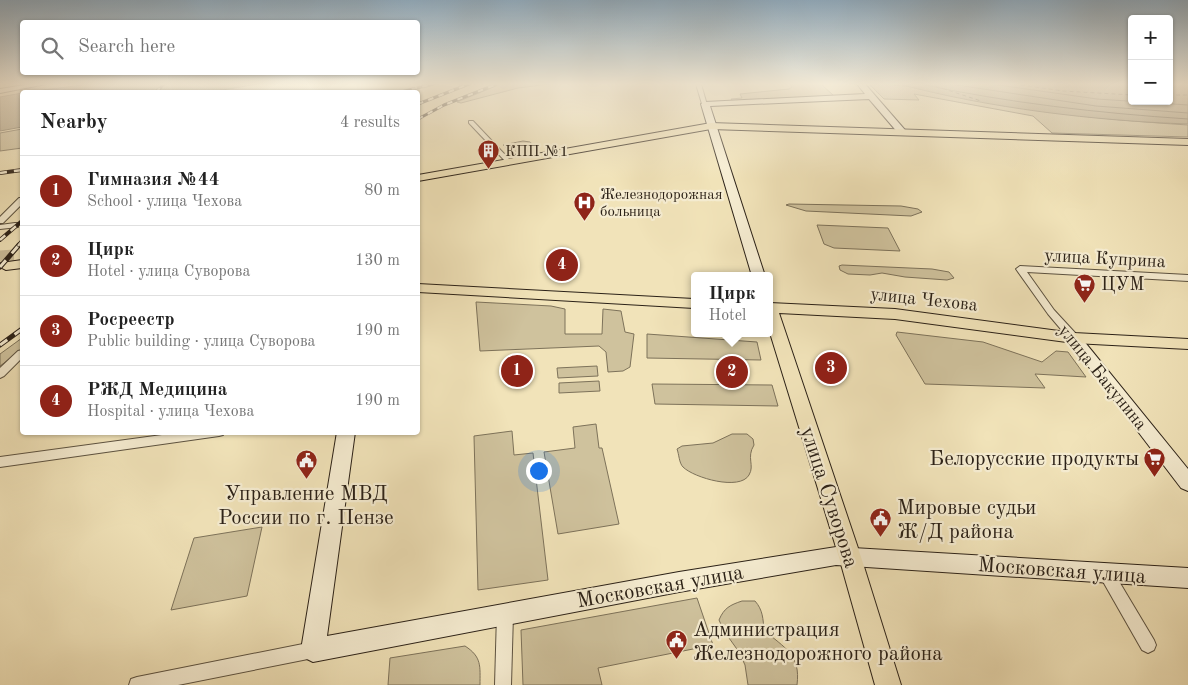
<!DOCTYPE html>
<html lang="en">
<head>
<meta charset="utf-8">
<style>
  body { margin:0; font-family:"Old Standard TT",serif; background:#f6f6f6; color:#222 }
  .controls { position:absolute; right:15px; top:15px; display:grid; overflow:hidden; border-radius:5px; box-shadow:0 1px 4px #0004 }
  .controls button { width:45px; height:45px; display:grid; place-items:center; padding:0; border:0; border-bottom:1px solid #e0e0e0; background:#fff; color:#222; font:25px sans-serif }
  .you { position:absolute; left:538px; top:470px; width:18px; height:18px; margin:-12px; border:4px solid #fff; border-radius:50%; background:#1a73e8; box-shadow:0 0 0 8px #1a73e833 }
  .badge { display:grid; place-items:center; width:32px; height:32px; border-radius:50%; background:#8f2418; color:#fff; font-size:16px; font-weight:700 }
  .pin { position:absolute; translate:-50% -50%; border:2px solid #fff; box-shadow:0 1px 5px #0006 }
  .popup { position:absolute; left:691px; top:272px; width:82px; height:65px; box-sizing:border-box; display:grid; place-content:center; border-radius:5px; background:#fff; filter:drop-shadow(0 1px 4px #0005); font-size:16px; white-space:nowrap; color:#767676 }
  .popup b { font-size:19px; color:#222 }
  .popup::after { content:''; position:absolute; left:50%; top:100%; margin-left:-10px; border:10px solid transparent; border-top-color:#fff }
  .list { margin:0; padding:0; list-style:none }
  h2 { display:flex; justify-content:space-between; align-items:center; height:65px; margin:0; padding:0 20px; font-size:21px }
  h2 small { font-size:16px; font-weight:400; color:#767676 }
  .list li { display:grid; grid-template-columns:32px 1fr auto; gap:15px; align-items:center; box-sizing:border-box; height:70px; padding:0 20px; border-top:1px solid #e0e0e0 }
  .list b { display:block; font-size:19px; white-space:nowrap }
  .list p { margin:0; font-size:16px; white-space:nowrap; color:#767676 }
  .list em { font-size:16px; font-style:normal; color:#767676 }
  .icon { flex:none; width:28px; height:28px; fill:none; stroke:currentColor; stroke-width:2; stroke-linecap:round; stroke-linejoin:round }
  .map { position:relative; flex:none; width:1188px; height:685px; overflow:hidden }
  .search { position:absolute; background:#fff; box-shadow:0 1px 4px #0004; left:20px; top:20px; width:400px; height:55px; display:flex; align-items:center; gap:12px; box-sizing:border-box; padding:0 18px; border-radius:5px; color:#767676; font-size:19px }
  .panel { position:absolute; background:#fff; box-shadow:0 1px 4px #0004; left:20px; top:90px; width:400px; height:345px; border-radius:5px }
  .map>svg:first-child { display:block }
</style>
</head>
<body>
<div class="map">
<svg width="1188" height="685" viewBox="0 0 1188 685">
  <rect width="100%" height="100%" fill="#f1e3b9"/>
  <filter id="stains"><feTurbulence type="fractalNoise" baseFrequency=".004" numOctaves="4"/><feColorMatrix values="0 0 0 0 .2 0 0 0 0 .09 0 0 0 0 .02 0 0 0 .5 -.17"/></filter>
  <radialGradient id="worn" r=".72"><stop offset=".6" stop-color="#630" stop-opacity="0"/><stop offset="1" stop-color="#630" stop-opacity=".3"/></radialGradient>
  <g fill="#cfc29d" stroke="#7d725a">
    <polygon points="501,84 549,84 518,88 461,103 457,102"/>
    <polygon points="790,84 822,85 834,96 733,102 731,99 742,98 740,94 789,89 792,87"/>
    <path d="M 869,84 C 913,83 955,97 998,104 C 1061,115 1124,121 1188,125 L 1188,137 L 1052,133 L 1033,116 L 914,94 L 919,100 L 884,99 Z"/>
    <polygon points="22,129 22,148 0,151 0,133"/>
    <path d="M 523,141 L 530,142 L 538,149 C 524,152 514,156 503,145 Z"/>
    <polygon points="789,204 901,206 918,209 922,212 911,216 806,211 786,205"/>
    <polygon points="817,225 888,228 900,251 834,248 824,244"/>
    <polygon points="842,265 932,269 949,272 954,278 947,280 905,277 882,273 870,275 848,274 840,270 839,266"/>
    <polygon points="476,302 551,306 565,309 565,334 602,334 603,309 621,311 625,332 634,334 630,367 623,371 608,372 606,352 599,346 480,351"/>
    <polygon points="897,332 983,342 1042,362 1056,351 1068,352 1086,377 1035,374 1045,388 925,384 896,335"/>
    <polygon points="647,334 757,342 761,360 647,358"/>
    <polygon points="22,338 22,350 0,366 0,354"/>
    <polygon points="597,366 598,376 558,378 557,368"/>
    <polygon points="599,381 600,391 559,393 559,383"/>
    <polygon points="652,384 772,385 778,406 655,404"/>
    <polygon points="596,424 599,448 602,448 619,524 558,534 544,452 575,448 573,427"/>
    <polygon points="512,431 514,455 533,453 548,580 478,590 474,436"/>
    <path d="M 732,434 L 747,434 L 753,439 L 754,445 C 746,458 755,465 749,475 C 740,491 694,478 683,467 C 679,463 679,454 677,449 L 682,446 L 713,443 Z"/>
    <polygon points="262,527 247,596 171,610 194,538"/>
    <polygon points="697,598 713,645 598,668 602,685 523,685 521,630"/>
    <path d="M 742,601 L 755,601 C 763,610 763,619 764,630 C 784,648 801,654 797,685 L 748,685 L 745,665 L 739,652 L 724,631 L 719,620 C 724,608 730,605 742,601 Z"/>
    <path d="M 465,646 C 482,657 480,666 480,685 L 388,685 L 390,658 Z"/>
  </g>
  <g fill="#aea182" stroke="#7a6e57">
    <polygon points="90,84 257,84 211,92 28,92"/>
    <path d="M 899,84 L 1132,84 L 1132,101 L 1169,101 L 1169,84 L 1188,84 L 1188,124 C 1096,121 988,108 899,84 Z"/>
    <polygon points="22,93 22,127 0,131 0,97"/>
  </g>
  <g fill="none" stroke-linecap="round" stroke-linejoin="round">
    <g stroke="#6c614c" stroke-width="1">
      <path d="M 920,84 C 1009,103 1098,113 1188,119"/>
      <polyline points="950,84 1096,106 1188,113"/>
      <polyline points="991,84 1097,99 1188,105"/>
    </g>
    <g stroke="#594e3c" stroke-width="1" stroke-dasharray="4 3" stroke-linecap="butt">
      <polyline points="929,84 981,101"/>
      <polyline points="1014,84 1063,91 1132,95"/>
      <polyline points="1169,95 1188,95"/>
    </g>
    <polyline stroke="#c9bc99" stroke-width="15" stroke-dasharray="15 8" stroke-linecap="butt" points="0,258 14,257"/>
    <defs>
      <g id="street">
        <polygon points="696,84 701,84 707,105 702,104"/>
        <polygon points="858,84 864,84 860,86"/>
        <polygon points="469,121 473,121 510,160 510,162 506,162 469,123"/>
        <polygon points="19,198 22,198 22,204 3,223 0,223 0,217"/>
        <polygon points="15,223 18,223 18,227 0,229 0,225"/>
        <polygon points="1020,266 1188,275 1188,281 1027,272 1054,310 1078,336 1079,338 1078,340 1070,340 1048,314 1016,269"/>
        <polygon points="22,350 22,358 4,376 0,378 0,368 18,351"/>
        <polygon points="184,432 225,432 223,435 219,436 0,467 0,457"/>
        <polygon points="1106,567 1111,568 1154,640 1156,645 1154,650 1148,653 1142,650 1101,578 1099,573 1101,568"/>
        <polygon points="505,607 510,609 513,614 511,685 495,685 497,614 500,609"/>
        <polygon points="313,642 319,644 321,650 319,656 313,658 178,685 129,685 131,679 137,677"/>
      </g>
      <g id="secondary">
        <polygon points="31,84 46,84 0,93 0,89"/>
        <polygon points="857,84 865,84 905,130 905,134 899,134 869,99 710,106 765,276 752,276 701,104 705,102 865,94"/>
        <polygon points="1074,333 1079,335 1188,469 1188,491 1181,488 1069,341 1067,338 1069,335"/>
        <polygon points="337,432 355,432 327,636 679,572 836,547 1188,568 1188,588 836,565 679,592 313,662 305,658 301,650"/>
      </g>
      <g id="primary">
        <polygon points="711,123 1188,139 1188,145 711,129 418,181 418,175"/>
        <polygon points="22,260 22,268 6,270 0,267 1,263"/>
        <polygon points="418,284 694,299 694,308 418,292"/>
        <polygon points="770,303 895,309 1074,333 1188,339 1188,349 1074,343 895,319 779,313 861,557 901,685 875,685 839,557 770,333"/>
      </g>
    </defs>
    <use href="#street" stroke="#5c5240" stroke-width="2"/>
    <use href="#secondary" stroke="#2b2117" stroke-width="2"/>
    <use href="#primary" stroke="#2b2117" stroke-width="2"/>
    <use href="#street" fill="#f6edd2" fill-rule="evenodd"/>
    <use href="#secondary" fill="#f6edd2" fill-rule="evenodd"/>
    <use href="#primary" fill="#f1e3b9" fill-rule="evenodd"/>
    <defs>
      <g id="rail-far2">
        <polyline points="156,92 164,84"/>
        <polyline points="401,92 433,84"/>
        <polyline points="418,104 469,84"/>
        <polyline points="418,119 444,105 497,84"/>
      </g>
      <g id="rail-far1">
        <polyline points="0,173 22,170"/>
        <polyline points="0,240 22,221"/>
        <polyline points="18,246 22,241"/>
      </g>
      <g id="rail">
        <polyline points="0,267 19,245"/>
        <polyline points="0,345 22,329"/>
      </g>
    </defs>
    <use href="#rail-far2" stroke="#2b2117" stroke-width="3"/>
    <use href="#rail-far1" stroke="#2b2117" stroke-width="4"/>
    <use href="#rail" stroke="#2b2117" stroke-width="5"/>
    <use href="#rail-far2" stroke="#f6edd2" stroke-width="2" stroke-dasharray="5.5" stroke-linecap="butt"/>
    <use href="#rail-far1" stroke="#f6edd2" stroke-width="2.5" stroke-dasharray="7" stroke-linecap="butt"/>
    <use href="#rail" stroke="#f6edd2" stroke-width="3" stroke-dasharray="9" stroke-linecap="butt"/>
  </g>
  <linearGradient id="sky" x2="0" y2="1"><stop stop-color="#91acbf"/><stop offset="0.47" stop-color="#f9f2e0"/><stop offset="1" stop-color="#f9f2e0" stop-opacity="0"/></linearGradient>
  <rect width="1188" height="179" fill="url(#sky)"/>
  <defs>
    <symbol id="building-pin" viewBox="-11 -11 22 30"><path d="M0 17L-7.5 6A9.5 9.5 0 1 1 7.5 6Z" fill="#8f2418" stroke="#f6edd2"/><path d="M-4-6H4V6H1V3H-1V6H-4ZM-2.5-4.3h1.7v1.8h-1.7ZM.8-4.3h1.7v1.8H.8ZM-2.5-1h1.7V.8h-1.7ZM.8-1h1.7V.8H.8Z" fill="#fff"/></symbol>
    <symbol id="hospital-pin" viewBox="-11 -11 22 30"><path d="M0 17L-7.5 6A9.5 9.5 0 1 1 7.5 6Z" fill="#8f2418" stroke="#f6edd2"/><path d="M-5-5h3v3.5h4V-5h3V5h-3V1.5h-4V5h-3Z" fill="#fff"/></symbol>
    <symbol id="supermarket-pin" viewBox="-11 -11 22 30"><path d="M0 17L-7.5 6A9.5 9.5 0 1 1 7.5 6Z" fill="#8f2418" stroke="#f6edd2"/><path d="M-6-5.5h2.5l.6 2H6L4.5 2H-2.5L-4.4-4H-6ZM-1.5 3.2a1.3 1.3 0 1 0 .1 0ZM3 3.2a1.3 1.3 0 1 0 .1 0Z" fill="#fff"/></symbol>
    <symbol id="civic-pin" viewBox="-11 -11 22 30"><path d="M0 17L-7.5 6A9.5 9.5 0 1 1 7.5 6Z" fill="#8f2418" stroke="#f6edd2"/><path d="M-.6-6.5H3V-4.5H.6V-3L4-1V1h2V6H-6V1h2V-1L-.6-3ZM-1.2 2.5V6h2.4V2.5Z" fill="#fff"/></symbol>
  </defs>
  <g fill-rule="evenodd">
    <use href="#building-pin" x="476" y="138" width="25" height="34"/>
    <use href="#hospital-pin" x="572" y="190" width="25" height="34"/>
    <use href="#supermarket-pin" x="1072" y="272" width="25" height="34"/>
    <use href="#supermarket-pin" x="1142" y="446" width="25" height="34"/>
    <use href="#civic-pin" x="294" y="448" width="25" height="34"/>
    <use href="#civic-pin" x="868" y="506" width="25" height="34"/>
    <use href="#civic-pin" x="664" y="628" width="25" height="34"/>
  </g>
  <g text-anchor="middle" stroke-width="4.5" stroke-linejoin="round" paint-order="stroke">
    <g font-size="15" fill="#2b2117" stroke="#f6edd2" text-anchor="start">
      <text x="505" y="156">КПП №1</text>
      <text x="600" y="199">Железнодорожная<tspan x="600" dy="17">больница</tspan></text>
    </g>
    <g font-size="18" fill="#2b2117" stroke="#f6edd2">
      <text transform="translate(1105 258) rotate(3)" y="6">улица Куприна</text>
      <text transform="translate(924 299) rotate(6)" y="6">улица Чехова</text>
      <text transform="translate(1103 377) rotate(51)" y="6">улица Бакунина</text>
    </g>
    <g font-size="18" fill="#2b2117" stroke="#f6edd2" text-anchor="start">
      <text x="1101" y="290">ЦУМ</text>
    </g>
    <g font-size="21" fill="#2b2117" stroke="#f6edd2" text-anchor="start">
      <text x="1139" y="465" text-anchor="end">Белорусские продукты</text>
      <text x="306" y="500" text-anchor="middle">Управление МВД<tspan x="306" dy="24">России по г. Пензе</tspan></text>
      <text x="897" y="514">Мировые судьи<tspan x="897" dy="24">Ж/Д района</tspan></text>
      <text x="693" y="636">Администрация<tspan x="693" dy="24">Железнодорожного района</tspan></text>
    </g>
    <g font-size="21" fill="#2b2117" stroke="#f6edd2">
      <text transform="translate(830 497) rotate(72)" y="7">улица Суворова</text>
      <text transform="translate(1062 570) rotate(4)" y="7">Московская улица</text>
      <text transform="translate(660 586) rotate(-10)" y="7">Московская улица</text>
    </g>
  </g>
  <rect width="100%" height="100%" filter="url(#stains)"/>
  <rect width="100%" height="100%" fill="url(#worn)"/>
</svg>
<div class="controls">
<button>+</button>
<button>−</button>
</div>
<div class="you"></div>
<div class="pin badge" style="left:517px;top:371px">1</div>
<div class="pin badge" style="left:732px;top:372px">2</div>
<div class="popup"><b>Цирк</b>Hotel</div>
<div class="pin badge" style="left:831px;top:368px">3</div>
<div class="pin badge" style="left:562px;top:265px">4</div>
<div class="search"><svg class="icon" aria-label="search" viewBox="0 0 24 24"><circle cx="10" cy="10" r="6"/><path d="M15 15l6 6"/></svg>Search here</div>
<section class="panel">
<h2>Nearby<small>4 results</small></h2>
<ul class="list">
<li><span class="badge">1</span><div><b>Гимназия №44</b><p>School · улица Чехова</p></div><em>80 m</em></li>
<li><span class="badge">2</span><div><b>Цирк</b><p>Hotel · улица Суворова</p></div><em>130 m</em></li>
<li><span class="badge">3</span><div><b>Росреестр</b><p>Public building · улица Суворова</p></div><em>190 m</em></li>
<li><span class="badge">4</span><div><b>РЖД Медицина</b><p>Hospital · улица Чехова</p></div><em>190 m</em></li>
</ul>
</section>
</div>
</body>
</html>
